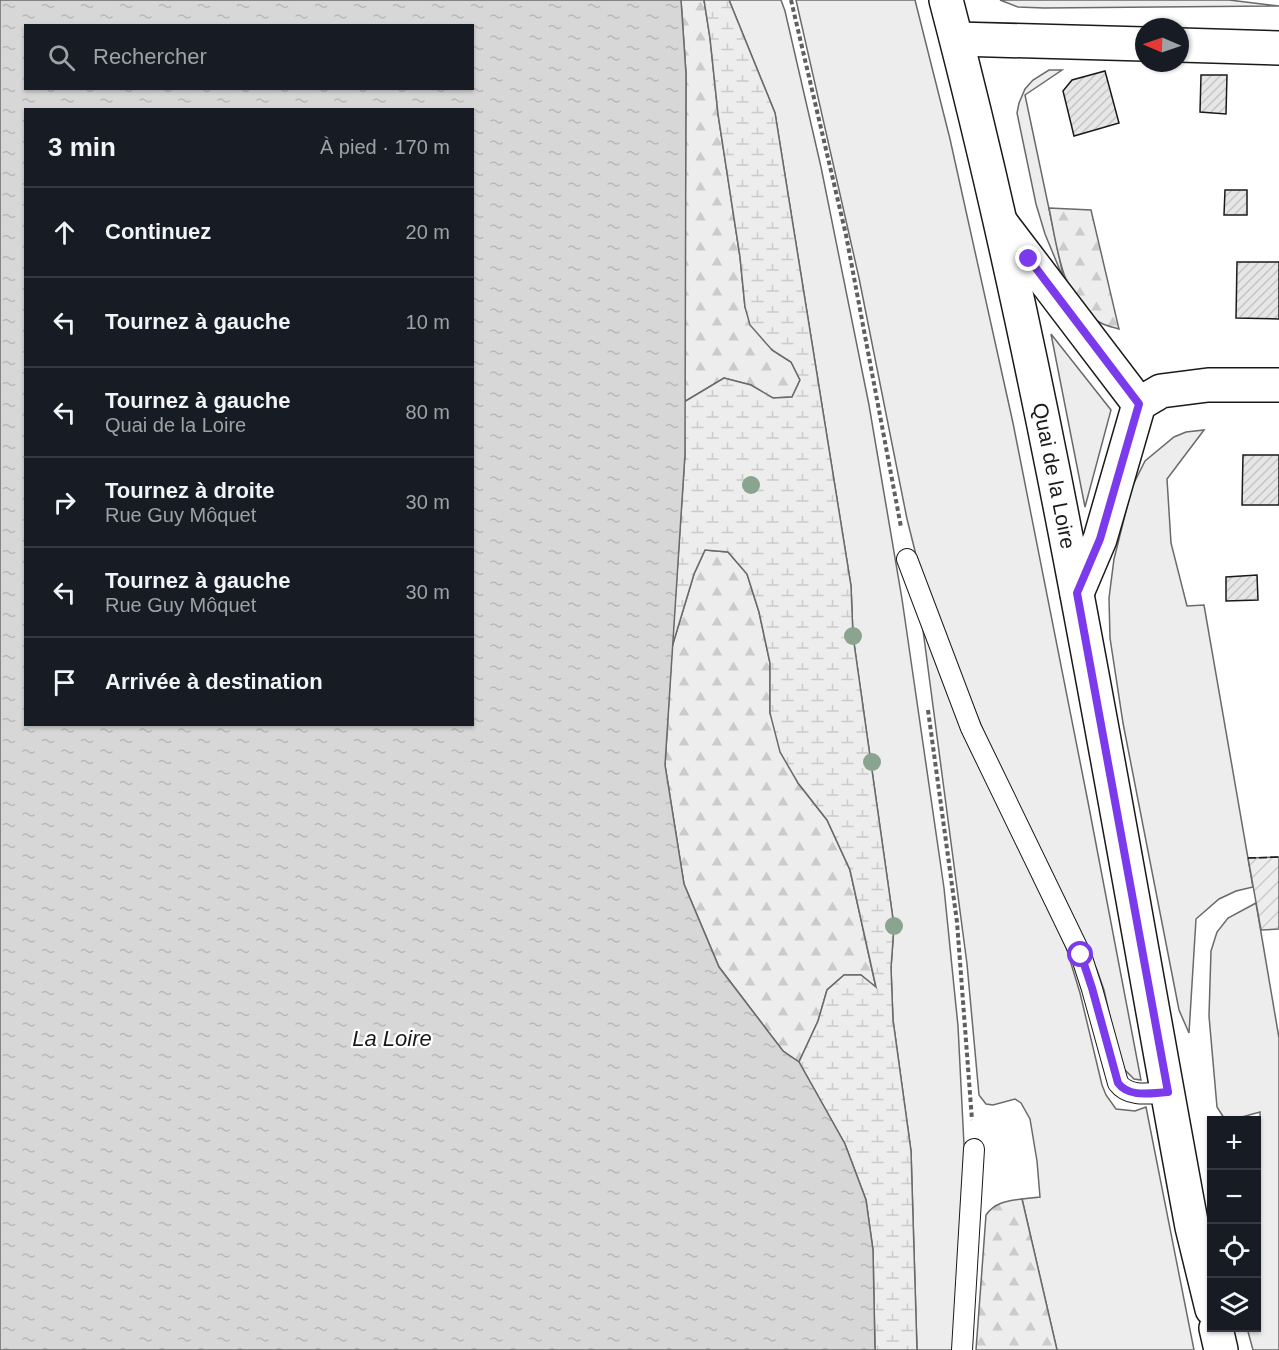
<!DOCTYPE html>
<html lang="fr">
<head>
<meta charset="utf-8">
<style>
  body { margin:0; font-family:Helvetica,sans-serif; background:#242831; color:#f1f3f6 }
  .controls { position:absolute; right:18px; bottom:18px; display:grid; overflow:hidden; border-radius:0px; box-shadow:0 2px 4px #0004 }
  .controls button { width:54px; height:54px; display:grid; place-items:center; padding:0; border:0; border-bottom:2px solid #363941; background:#171b24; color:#f1f3f6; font:30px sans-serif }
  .compass { position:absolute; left:1135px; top:18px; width:54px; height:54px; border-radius:50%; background:#171b24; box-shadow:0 2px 4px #0004; rotate:272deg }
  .stop { position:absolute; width:18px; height:18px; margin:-14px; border:4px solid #7c3aed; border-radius:50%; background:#fff }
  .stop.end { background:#7c3aed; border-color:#fff; box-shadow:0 2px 6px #0008 }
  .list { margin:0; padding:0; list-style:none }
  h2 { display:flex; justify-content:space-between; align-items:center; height:78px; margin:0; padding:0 24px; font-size:26px }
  h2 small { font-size:20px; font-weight:400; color:#9ea1a6 }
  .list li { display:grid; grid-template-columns:39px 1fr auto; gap:18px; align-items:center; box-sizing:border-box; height:90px; padding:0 24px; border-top:2px solid #363941 }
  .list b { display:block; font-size:22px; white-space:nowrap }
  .list p { margin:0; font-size:20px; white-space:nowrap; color:#9ea1a6 }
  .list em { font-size:20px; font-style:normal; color:#9ea1a6 }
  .icon { flex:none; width:33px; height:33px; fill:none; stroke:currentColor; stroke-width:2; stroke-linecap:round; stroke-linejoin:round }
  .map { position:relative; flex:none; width:1279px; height:1350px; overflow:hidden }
  .search { position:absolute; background:#171b24; box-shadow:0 2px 4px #0004; left:24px; top:24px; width:450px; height:66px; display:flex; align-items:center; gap:15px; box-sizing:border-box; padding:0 21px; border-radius:0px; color:#9ea1a6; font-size:22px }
  .panel { position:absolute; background:#171b24; box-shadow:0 2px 4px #0004; left:24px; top:108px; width:450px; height:618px; border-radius:0px }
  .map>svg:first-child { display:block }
</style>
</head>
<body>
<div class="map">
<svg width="1279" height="1350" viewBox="0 0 1279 1350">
  <defs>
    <pattern id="forest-firs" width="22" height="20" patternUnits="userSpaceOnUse" patternTransform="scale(1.5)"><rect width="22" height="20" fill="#ededed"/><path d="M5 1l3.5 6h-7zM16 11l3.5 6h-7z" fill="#cbcbcb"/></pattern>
    <pattern id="wetland-marsh" width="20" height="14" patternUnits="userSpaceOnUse" patternTransform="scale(1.5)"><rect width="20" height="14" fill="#ededed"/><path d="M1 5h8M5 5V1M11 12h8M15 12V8" fill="none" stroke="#cbcbcb"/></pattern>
    <pattern id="garden-furrows" width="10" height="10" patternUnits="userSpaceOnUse" patternTransform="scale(1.5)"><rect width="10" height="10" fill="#ededed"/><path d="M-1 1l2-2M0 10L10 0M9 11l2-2" fill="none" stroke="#cbcbcb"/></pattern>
    <pattern id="water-ripples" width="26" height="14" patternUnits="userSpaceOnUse" patternTransform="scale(1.5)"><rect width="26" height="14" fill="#d7d7d7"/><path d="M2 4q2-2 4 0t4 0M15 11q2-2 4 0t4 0" fill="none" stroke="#b8b8b8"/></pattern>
    <pattern id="building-hatch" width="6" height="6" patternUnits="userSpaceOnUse" patternTransform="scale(1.5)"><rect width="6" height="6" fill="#e6e6e6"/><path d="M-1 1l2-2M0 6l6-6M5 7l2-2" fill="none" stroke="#c5c5c5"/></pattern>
  </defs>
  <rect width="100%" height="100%" fill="#fff"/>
  <g fill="#ededed" stroke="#6a6a6a" stroke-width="1.5">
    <polygon points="729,0 781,0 785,11 821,167 869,405 902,599 944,888 958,1026 965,1165 954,1350 917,1350 911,1151 893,1020 891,968 894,926 853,636 851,586 775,113"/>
    <polygon points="796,0 915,0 950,139 1013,423 1088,802 1141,1080 1134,1079 1124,1069 1119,1057 1104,990 1097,970 991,749 925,591 907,519 859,278"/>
    <polygon points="1000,0 1229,0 1279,6 1044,8 1018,7"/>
    <polygon points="1049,70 1062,70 1025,95 1064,280 1045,234 1036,204 1017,113 1019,103 1025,89 1033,80"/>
    <polygon points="1051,334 1111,410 1085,507"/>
    <polygon points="1204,430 1167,479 1171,543 1187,606 1204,605 1253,887 1236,891 1219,899 1196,919 1189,1033 1179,1010 1123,723 1110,638 1109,598 1114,559 1132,487 1145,461 1174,437 1186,432"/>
    <polygon points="923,630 928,634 1066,947 1080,993 1102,1085 1106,1095 1116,1109 1135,1111 1146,1107 1194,1350 1057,1350 1022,1199 1040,1197 1037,1161 1030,1119 1021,1103 1015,1099 993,1105 986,1104 979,1095 967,964"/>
    <polygon points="1256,903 1279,1038 1279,1350 1253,1350 1247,1328 1256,1328 1256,1148 1260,1148 1260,1112 1231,1120 1224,1118 1217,1107 1209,1016 1211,951 1217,932 1228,918"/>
  </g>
  <g fill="url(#forest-firs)" stroke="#6a6a6a" stroke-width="1.5">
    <polygon points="681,0 704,0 710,38 718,114 740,257 745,307 772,350 791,362 800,380 792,397 772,398 751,385 724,378 684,402 686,74"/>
    <path d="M 1049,208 L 1091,210 L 1119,329 C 1113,327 1106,326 1101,323 C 1062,304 1057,246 1049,208 Z"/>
    <polygon points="705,550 728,552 747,574 759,612 770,663 770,713 798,783 827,820 850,870 876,988 861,975 844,975 827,990 818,1021 799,1062 783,1051 719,967 684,884 665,765 672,647 694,574"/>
    <path d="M 1022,1199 L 1057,1350 L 976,1350 L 986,1215 C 995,1202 1007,1201 1022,1199 Z"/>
  </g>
  <polygon fill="url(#wetland-marsh)" stroke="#6a6a6a" stroke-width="1.5" points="704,0 729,0 775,113 851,586 853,636 894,926 891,968 893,1020 911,1151 917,1350 875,1350 873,1250 866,1200 845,1144 799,1062 818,1021 827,990 844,975 861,975 876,987 850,870 827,820 798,783 780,752 770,713 770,663 759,612 747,574 728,552 705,550 694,574 672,647 685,454 684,402 724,378 751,385 773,398 792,397 800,380 791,362 772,350 750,325 745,307 740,257 718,114 710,38"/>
  <polygon fill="url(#garden-furrows)" stroke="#6a6a6a" stroke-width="1.5" points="1279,857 1279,929 1261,930 1248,858"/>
  <path fill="url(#water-ripples)" stroke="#6a6a6a" stroke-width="1.5" fill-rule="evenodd" d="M 0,0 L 681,0 L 686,74 L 685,454 L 665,765 L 684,884 L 719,967 L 783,1051 L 799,1062 L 845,1144 L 866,1200 L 873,1250 L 875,1350 L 0,1350 ZM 26,26 L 472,26 L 472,88 L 26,88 ZM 26,110 L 472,110 L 472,724 L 26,724 Z"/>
  <g fill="url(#building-hatch)" stroke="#1a1a1a" stroke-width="1.5">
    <polygon points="1105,71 1119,123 1074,136 1063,91 1072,80"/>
    <polygon points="1201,75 1227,75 1226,114 1200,112"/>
    <polygon points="1225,190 1247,190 1247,215 1224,215"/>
    <polygon points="1237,262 1279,262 1279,319 1236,318"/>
    <polygon points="1243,455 1279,455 1279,505 1242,505"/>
    <polygon points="1257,575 1258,600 1226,601 1226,577"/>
  </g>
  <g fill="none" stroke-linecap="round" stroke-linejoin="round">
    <defs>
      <g id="service">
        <path d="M 907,559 L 971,728 L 1081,955 L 1092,989 L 1118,1083 C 1129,1098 1151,1093 1168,1092"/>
        <polyline points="962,1350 974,1149"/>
      </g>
      <g id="minor">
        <polyline points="1002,224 1139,404"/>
        <polyline points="1077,593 1100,539 1139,404 1161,391 1208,385 1279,385"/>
      </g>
      <g id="tertiary">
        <polyline points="957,39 1144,44"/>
        <polyline points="1180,45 1279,48"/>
      </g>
      <g id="secondary">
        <path id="s1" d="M 946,0 C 1052,403 1116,817 1192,1227 L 1212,1309"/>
        <polyline points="1216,1328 1221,1350"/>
      </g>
    </defs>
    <use href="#service" stroke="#1a1a1a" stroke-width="22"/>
    <use href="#minor" stroke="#1a1a1a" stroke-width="36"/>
    <use href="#tertiary" stroke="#1a1a1a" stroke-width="36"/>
    <use href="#secondary" stroke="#1a1a1a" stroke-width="36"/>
    <g stroke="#5f5f5f" stroke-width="4" stroke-dasharray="4.5 3" stroke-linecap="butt">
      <polyline points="791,0 846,235 901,527"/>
      <polyline points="928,710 957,922 972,1120"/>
    </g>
    <use href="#service" stroke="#fff" stroke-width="20"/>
    <use href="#minor" stroke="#fff" stroke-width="33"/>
    <use href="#tertiary" stroke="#fff" stroke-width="33"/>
    <use href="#secondary" stroke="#fff" stroke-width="33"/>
    <polyline stroke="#1a1a1a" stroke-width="1.5" stroke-dasharray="8 3" stroke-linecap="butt" points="1248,858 1279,857"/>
  </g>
  <g fill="#8aa48f">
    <circle cx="751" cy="485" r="9"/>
    <circle cx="853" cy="636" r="9"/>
    <circle cx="872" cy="762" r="9"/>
    <circle cx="894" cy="926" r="9"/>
  </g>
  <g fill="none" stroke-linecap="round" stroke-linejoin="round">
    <path stroke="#7c3aed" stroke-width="8" d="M 1029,259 L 1139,404 L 1100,539 L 1077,593 L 1168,1092 C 1151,1093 1129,1098 1118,1083 L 1092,988 L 1081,955"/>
  </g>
  <g text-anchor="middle" stroke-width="4.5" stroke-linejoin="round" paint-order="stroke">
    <g font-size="21" fill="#1a1a1a" stroke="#fff">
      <text dy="7" stroke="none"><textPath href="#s1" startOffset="488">Quai de la Loire</textPath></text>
    </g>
    <g font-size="22" font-style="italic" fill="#1a1a1a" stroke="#fff">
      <text x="392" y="1046">La Loire</text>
    </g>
  </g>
</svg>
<div class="controls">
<button>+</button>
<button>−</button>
<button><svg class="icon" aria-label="locate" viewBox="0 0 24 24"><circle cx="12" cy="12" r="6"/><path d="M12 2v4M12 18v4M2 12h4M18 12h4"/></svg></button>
<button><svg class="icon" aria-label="layers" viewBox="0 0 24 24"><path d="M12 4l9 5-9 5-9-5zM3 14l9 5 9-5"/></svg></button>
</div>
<svg class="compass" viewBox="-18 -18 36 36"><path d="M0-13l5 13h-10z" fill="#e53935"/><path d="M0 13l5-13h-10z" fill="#9ea1a6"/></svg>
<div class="stop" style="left:1081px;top:955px"></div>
<div class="stop end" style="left:1029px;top:259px"></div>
<div class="search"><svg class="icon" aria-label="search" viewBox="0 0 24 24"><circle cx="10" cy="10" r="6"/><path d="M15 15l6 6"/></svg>Rechercher</div>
<section class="panel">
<h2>3 min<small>À pied · 170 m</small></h2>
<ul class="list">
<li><svg class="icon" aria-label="ahead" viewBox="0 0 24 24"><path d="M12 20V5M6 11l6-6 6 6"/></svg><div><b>Continuez</b></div><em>20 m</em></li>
<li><svg class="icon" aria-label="left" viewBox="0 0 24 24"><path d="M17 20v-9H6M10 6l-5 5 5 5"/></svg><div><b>Tournez à gauche</b></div><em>10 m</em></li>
<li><svg class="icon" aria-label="left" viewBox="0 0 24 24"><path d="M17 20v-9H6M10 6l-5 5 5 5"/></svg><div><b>Tournez à gauche</b><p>Quai de la Loire</p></div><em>80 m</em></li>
<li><svg class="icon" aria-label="right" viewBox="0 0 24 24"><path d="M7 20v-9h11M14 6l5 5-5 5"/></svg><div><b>Tournez à droite</b><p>Rue Guy Môquet</p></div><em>30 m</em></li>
<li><svg class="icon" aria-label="left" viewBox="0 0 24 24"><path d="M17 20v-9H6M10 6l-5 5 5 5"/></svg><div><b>Tournez à gauche</b><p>Rue Guy Môquet</p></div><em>30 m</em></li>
<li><svg class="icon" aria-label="arrive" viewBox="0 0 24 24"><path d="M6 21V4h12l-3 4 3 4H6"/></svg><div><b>Arrivée à destination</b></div></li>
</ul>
</section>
</div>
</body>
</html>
